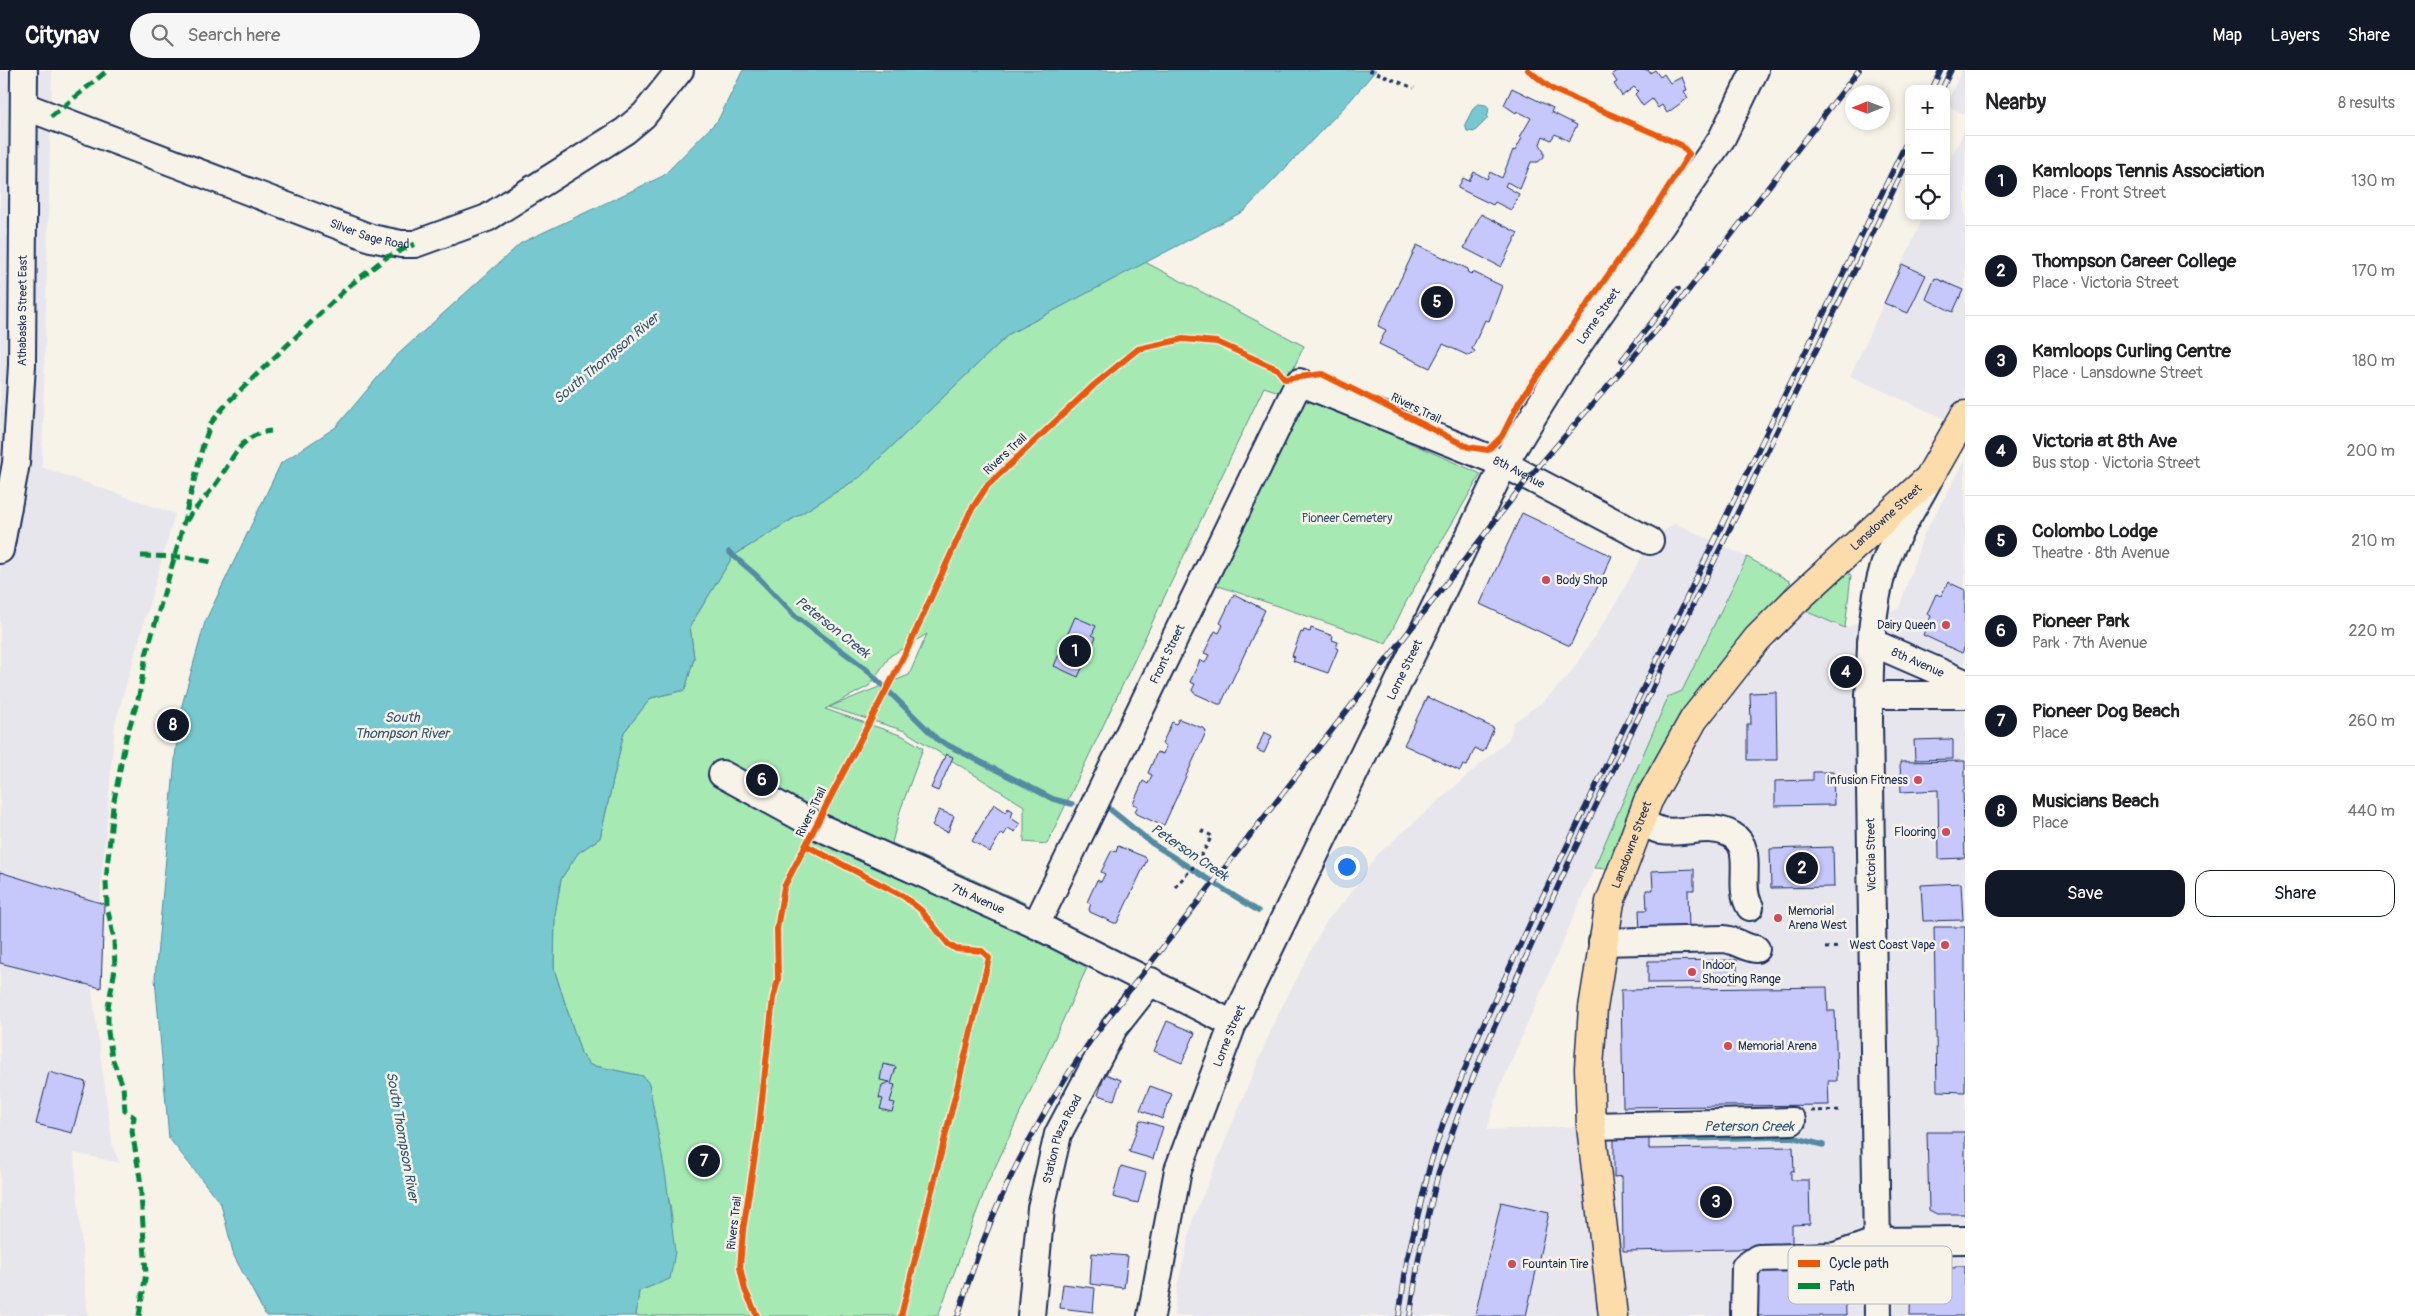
<!DOCTYPE html>
<html lang="en">
<head>
<meta charset="utf-8">
<style>
  body { margin:0; font-family:Pangolin,sans-serif; background:#f6f6f6; color:#202124 }
  .controls { position:absolute; right:15px; top:15px; display:grid; overflow:hidden; border-radius:10px; box-shadow:0 2px 8px #0003 }
  .controls button { width:45px; height:45px; display:grid; place-items:center; padding:0; border:0; border-bottom:1px solid #e0e0e0; background:#fff; color:#202124; font:25px sans-serif }
  .compass { position:absolute; left:1845px; top:15px; width:45px; height:45px; border-radius:50%; background:#fff; box-shadow:0 2px 8px #0003; rotate:269deg }
  .you { position:absolute; left:1346px; top:796px; width:18px; height:18px; margin:-12px; border:4px solid #fff; border-radius:50%; background:#1a73e8; box-shadow:0 0 0 8px #1a73e833 }
  .badge { display:grid; place-items:center; width:32px; height:32px; border-radius:50%; background:#111827; color:#fff; font-size:16px; font-weight:700 }
  .pin { position:absolute; translate:-50% -50%; border:2px solid #fff; box-shadow:0 1px 5px #0006 }
  .list { margin:0; padding:0; list-style:none }
  h2 { display:flex; justify-content:space-between; align-items:center; height:65px; margin:0; padding:0 20px; font-size:21px }
  h2 small { font-size:16px; font-weight:400; color:#757577 }
  .list li { display:grid; grid-template-columns:32px 1fr auto; gap:15px; align-items:center; box-sizing:border-box; height:90px; padding:0 20px; border-top:1px solid #e0e0e0 }
  .list b { display:block; font-size:19px; white-space:nowrap }
  .list p { margin:0; font-size:16px; white-space:nowrap; color:#757577 }
  .list em { font-size:16px; font-style:normal; color:#757577 }
  .actions { display:flex; gap:10px; padding:15px 20px }
  .actions a { flex:1; padding:11px 0; border:1px solid #111827; border-radius:15px; text-align:center; font-size:18px; color:#111827 }
  .actions .main { background:#111827; color:#fff }
  .icon { flex:none; width:28px; height:28px; fill:none; stroke:currentColor; stroke-width:2; stroke-linecap:round; stroke-linejoin:round }
  .map { position:relative; flex:none; width:1965px; height:1246px; overflow:hidden }
  header { display:flex; align-items:center; gap:30px; box-sizing:border-box; height:70px; padding:0 25px; background:#111827; color:#fff }
  header strong { font-size:24px }
  nav { display:flex; gap:28px; margin-inline-start:auto; font-size:18px }
  .search { width:350px; height:45px; background:#f6f6f6; display:flex; align-items:center; gap:12px; box-sizing:border-box; padding:0 18px; border-radius:28px; color:#757577; font-size:19px }
  main { display:flex }
  aside { flex:1; background:#fff }
  .map>svg:first-child { display:block }
</style>
</head>
<body>
<header>
<strong>Citynav</strong>
<div class="search"><svg class="icon" aria-label="search" viewBox="0 0 24 24"><circle cx="10" cy="10" r="6"/><path d="M15 15l6 6"/></svg>Search here</div>
<nav><a>Map</a><a>Layers</a><a>Share</a></nav>
</header>
<main>
<div class="map">
<svg width="1965" height="1246" viewBox="0 0 1965 1246">
  <rect width="100%" height="100%" fill="#f7f3e8"/>
  <filter id="ink" filterUnits="userSpaceOnUse"><feTurbulence type="fractalNoise" baseFrequency=".02" numOctaves="2"/><feDisplacementMap in="SourceGraphic" scale="10" xChannelSelector="R" yChannelSelector="G"/><feConvolveMatrix kernelMatrix="1 2 1 2 8 2 1 2 1" color-interpolation-filters="sRGB"/></filter>
  <g filter="url(#ink)">
    <g fill="#e8e6ed">
      <polygon points="0,0 52,0 42,397 175,444 115,654 92,921 113,1078 120,1093 74,1083 88,1246 0,1246"/>
      <polygon points="1962,0 1965,0 1965,45 1946,35"/>
      <polygon points="1965,59 1965,358 1850,306 1924,146 1946,146 1946,99"/>
      <polygon points="1965,391 1965,1246 1174,1246 1177,1217 1193,1149 1276,948 1327,850 1349,826 1377,785 1509,669 1514,652 1544,631 1570,604 1615,535 1650,471 1675,453 1747,487 1682,621 1668,627 1499,1020 1487,1060 1591,1056 1602,944 1621,844 1663,737 1719,638 1805,541 1845,558 1899,538 1923,466"/>
    </g>
    <g fill="#a6e9b3" stroke="#608c88">
      <polygon points="1145,192 1304,276 1282,323 1264,317 1047,774 1024,772 1024,736 905,661 829,637 909,605 927,564 890,586 869,616 825,639 903,666 923,678 900,741 892,773 1025,833 1016,854 1091,889 986,1117 938,1246 636,1246 639,1221 669,1209 672,1148 649,1014 643,1006 590,995 581,983 554,899 555,844 561,809 578,783 600,768 624,662 651,628 685,620 694,588 690,556 733,486 860,407 1009,264"/>
      <polygon points="1305,327 1481,404 1406,532 1386,573 1210,513"/>
      <polygon points="1747,487 1791,512 1719,597 1609,799 1594,798 1668,627 1682,621"/>
      <polygon points="1842,499 1851,505 1845,558 1805,541"/>
    </g>
    <g fill="#78c9cf" stroke="#538ba2">
      <polygon points="743,0 1376,0 1349,32 1244,141 1009,264 860,407 733,486 690,556 694,588 685,620 651,628 624,662 600,768 578,783 561,809 555,844 554,899 581,983 590,995 643,1006 649,1014 666,1108 675,1182 670,1209 639,1221 636,1246 266,1246 234,1186 221,1134 169,1068 155,908 179,646 205,552 281,393 336,357 394,288 521,173 663,106 718,50"/>
      <polygon points="1478,34 1486,35 1489,38 1487,49 1474,62 1467,61 1465,54 1474,37"/>
    </g>
    <g fill="none" stroke-linecap="round" stroke-linejoin="round">
      <g stroke="#538ba2" stroke-width="5.5">
        <polyline points="729,482 756,505 795,546 865,598 938,670 1053,729 1072,734"/>
        <polyline points="1111,740 1153,774 1258,841"/>
        <polyline points="1674,1069 1792,1067 1823,1075"/>
      </g>
    </g>
    <g fill="#c6c7fa" stroke="#1b2f5e">
      <polygon points="1619,0 1648,0 1650,3 1655,0 1660,7 1664,4 1670,13 1682,7 1687,20 1684,21 1688,28 1667,43 1662,35 1658,38 1652,29 1643,36 1635,24 1638,21 1634,17 1622,26 1614,14 1617,12 1612,4"/>
      <polygon points="1512,18 1553,38 1551,42 1577,55 1569,71 1555,64 1551,70 1543,66 1540,74 1544,81 1544,87 1538,92 1531,92 1520,119 1507,112 1505,116 1519,124 1511,140 1495,132 1493,135 1458,118 1463,108 1469,111 1474,102 1487,109 1490,102 1502,108 1513,80 1515,81 1522,68 1520,67 1531,48 1517,41 1516,43 1504,35"/>
      <polygon points="1481,144 1518,163 1501,197 1464,178"/>
      <polygon points="1417,175 1468,199 1467,202 1471,204 1473,202 1502,216 1489,251 1485,250 1472,279 1475,281 1473,284 1471,283 1469,286 1443,274 1430,298 1379,274 1386,260 1378,256"/>
      <polygon points="1902,194 1926,205 1908,243 1884,233"/>
      <polygon points="1935,208 1963,220 1953,242 1926,229"/>
      <polygon points="1522,443 1612,486 1570,576 1480,534"/>
      <polygon points="1948,512 1965,520 1965,576 1962,583 1923,565 1931,546 1927,544 1936,524 1941,526"/>
      <polygon points="1234,524 1265,540 1221,634 1218,634 1194,623 1192,620 1195,614 1190,612 1200,590 1205,593 1209,585 1204,583 1215,561 1219,563 1223,555 1220,553"/>
      <polygon points="1075,547 1096,556 1092,565 1096,567 1078,607 1054,596"/>
      <polygon points="1311,558 1333,566 1332,570 1338,572 1336,578 1338,579 1328,603 1293,591 1295,587 1292,586 1301,562 1303,563 1304,560 1310,562"/>
      <polygon points="1776,622 1777,690 1747,690 1747,654 1751,654 1750,623"/>
      <polygon points="1427,627 1494,658 1485,679 1483,682 1475,678 1467,696 1463,695 1460,701 1404,675"/>
      <polygon points="1179,649 1205,659 1206,662 1164,755 1161,755 1137,744 1135,741 1138,736 1133,734 1143,711 1148,714 1152,705 1148,703 1157,682 1163,684 1166,676 1162,674 1172,652 1176,654"/>
      <polygon points="1264,662 1272,666 1264,683 1257,680"/>
      <polygon points="1948,669 1953,670 1953,689 1915,690 1914,670"/>
      <polygon points="946,684 953,687 938,721 931,718"/>
      <polygon points="1965,691 1965,720 1963,720 1965,788 1939,789 1938,720 1901,722 1900,692"/>
      <polygon points="1813,702 1833,702 1834,735 1775,736 1775,711 1813,710"/>
      <polygon points="994,734 1006,742 1008,738 1013,741 1011,748 1020,754 1015,762 1008,758 1004,765 1001,763 990,782 972,771"/>
      <polygon points="939,740 954,746 948,762 932,756"/>
      <polygon points="1118,776 1145,787 1147,790 1117,853 1114,853 1090,842 1089,839 1091,834 1087,832 1097,810 1101,812 1105,804 1101,802 1112,780 1116,782"/>
      <polygon points="1833,777 1834,817 1771,818 1770,779"/>
      <polygon points="1694,799 1694,820 1688,820 1689,860 1640,862 1639,840 1647,840 1646,820 1653,820 1652,801"/>
      <polygon points="0,802 104,834 101,918 0,893"/>
      <polygon points="1961,813 1963,850 1923,851 1921,815"/>
      <polygon points="1934,857 1965,857 1965,1022 1937,1021"/>
      <polygon points="1737,890 1737,912 1648,913 1648,891"/>
      <polygon points="1827,917 1828,941 1835,941 1837,1011 1828,1011 1829,1035 1623,1037 1621,920"/>
      <polygon points="1167,951 1195,963 1182,993 1154,981"/>
      <polygon points="883,994 896,997 891,1014 895,1015 890,1032 895,1033 892,1042 880,1039 883,1029 879,1028 882,1015 890,1012 880,1010"/>
      <polygon points="49,1002 86,1012 72,1063 36,1054"/>
      <polygon points="1105,1004 1121,1010 1114,1030 1098,1025"/>
      <polygon points="1150,1016 1172,1024 1162,1049 1140,1040"/>
      <polygon points="1140,1050 1163,1057 1153,1089 1129,1082"/>
      <polygon points="1927,1062 1965,1062 1965,1144 1937,1144 1929,1140"/>
      <polygon points="1649,1067 1649,1079 1793,1077 1794,1101 1791,1101 1791,1110 1809,1110 1810,1154 1792,1155 1792,1178 1623,1181 1622,1106 1614,1107 1614,1068"/>
      <polygon points="1121,1096 1146,1103 1138,1133 1113,1127"/>
      <polygon points="1501,1132 1549,1143 1526,1246 1475,1246"/>
      <polygon points="1092,1183 1128,1186 1124,1218 1090,1214"/>
      <polygon points="1955,1196 1965,1196 1965,1246 1910,1246 1911,1199 1927,1199 1927,1197 1955,1198"/>
      <polygon points="1809,1197 1809,1203 1838,1202 1838,1205 1845,1205 1846,1246 1757,1246 1756,1198"/>
      <polygon points="1063,1214 1095,1218 1093,1242 1060,1238"/>
    </g>
    <g fill="none" stroke-linecap="round" stroke-linejoin="round">
      <defs>
        <g id="minor">
          <path id="s1" d="M 24,36 L 371,168 L 401,174 L 415,174 L 487,148 L 625,61 L 644,45 L 680,0"/>
          <path id="s2" d="M 0,480 L 16,393 L 22,295 L 24,0"/>
          <path id="s3" d="M 1871,572 L 1965,613"/>
          <polyline points="1869,625 1965,625"/>
          <path id="s4" d="M 722,704 L 815,755 L 1036,855 L 1233,954"/>
          <path d="M 1640,752 C 1647,755 1655,759 1662,761 C 1684,765 1711,752 1732,765 C 1756,779 1736,816 1750,837"/>
          <path id="s5" d="M 1036,855 L 1299,312 L 1504,394 L 1650,471"/>
          <path d="M 1602,872 L 1724,869 C 1736,870 1744,878 1756,879"/>
          <polyline points="1591,1056 1792,1051"/>
          <path id="s6" d="M 1031,1246 L 1041,1138 L 1058,1064 L 1114,958 L 1151,911"/>
          <path id="s7" d="M 1151,1246 L 1178,1100 L 1233,954 L 1504,394 L 1565,294 L 1722,68 L 1755,0"/>
          <polyline points="1744,1246 1745,1197 1758,1188 1835,1186 1878,1171 1965,1170"/>
          <path d="M 1878,1246 L 1869,649 C 1870,597 1869,542 1885,493 C 1894,467 1915,436 1928,411"/>
        </g>
        <g id="major">
          <path id="s8" d="M 1613,1246 L 1591,1056 L 1589,998 L 1593,938 L 1610,832 L 1648,731 L 1694,649 L 1757,569 L 1795,531 L 1929,408 L 1965,345"/>
        </g>
      </defs>
      <use href="#minor" stroke="#1b2f5e" stroke-width="30"/>
      <use href="#major" stroke="#1b2f5e" stroke-width="31"/>
      <g stroke="#1b2f5e" stroke-width="3" stroke-dasharray="4 4" stroke-linecap="butt">
        <polyline points="1369,0 1414,18"/>
        <polyline points="1175,817 1197,793 1212,766 1200,760"/>
        <polyline points="1825,878 1841,877"/>
        <polyline points="1811,1041 1843,1040"/>
      </g>
      <use href="#minor" stroke="#f7f3e8" stroke-width="26"/>
      <use href="#major" stroke="#fddcac" stroke-width="28"/>
      <defs>
        <g id="rail">
          <polyline points="1932,19 1941,0"/>
          <polyline points="1942,19 1951,0"/>
          <polyline points="1622,290 1678,219"/>
          <path d="M 958,1246 C 987,1145 1033,1052 1093,967 L 1526,411 L 1667,248 L 1859,0"/>
          <polyline points="1399,1246 1407,1190 1430,1095 1443,1054 1478,966 1540,832 1909,67"/>
          <polyline points="1410,1246 1419,1186 1438,1104 1459,1043 1484,980 1573,783 1909,88"/>
        </g>
      </defs>
      <use href="#rail" stroke="#1b2f5e" stroke-width="5.5"/>
      <use href="#rail" stroke="#f7f3e8" stroke-width="4" stroke-dasharray="11" stroke-linecap="butt"/>
      <g stroke="#00873e" stroke-width="5" stroke-dasharray="10 5" stroke-linecap="butt">
        <polyline points="51,47 108,0"/>
        <path d="M 186,451 C 197,436 210,423 220,408 C 234,386 242,364 271,361"/>
        <polyline points="141,486 186,487 211,492"/>
        <polyline points="139,1246 146,1203 140,1108 132,1061 134,1047 125,1041 123,1016 112,988 108,962 108,937 115,899 114,871 107,835 106,811 113,736 126,668 139,626 146,585 178,475 203,375 211,353 228,332 349,216 387,187 415,174"/>
      </g>
      <defs>
        <g id="cycleway">
          <polyline points="807,776 903,826 921,840 948,874 956,879 982,881 989,888 901,1246"/>
          <polyline points="757,1246 745,1220 740,1197 743,1160 758,1066 773,928 778,910 777,859 784,817 908,578 970,442 987,416 1094,315 1138,279 1183,269 1217,272 1277,299 1285,309 1322,304 1468,377 1488,380 1502,366 1519,332 1653,141 1689,84 1681,75 1552,19 1528,0"/>
        </g>
      </defs>
      <use href="#cycleway" stroke="#f7f3e8" stroke-width="9"/>
      <use href="#cycleway" stroke="#e8590c" stroke-width="6"/>
    </g>
  </g>
  <g fill="#d1495b" stroke="#f7f3e8" stroke-width="2">
    <circle cx="1546" cy="510" r="5"/>
    <circle cx="1946" cy="555" r="5"/>
    <circle cx="1918" cy="710" r="5"/>
    <circle cx="1946" cy="762" r="5"/>
    <circle cx="1778" cy="848" r="5"/>
    <circle cx="1945" cy="875" r="5"/>
    <circle cx="1692" cy="902" r="5"/>
    <circle cx="1728" cy="976" r="5"/>
    <circle cx="1512" cy="1194" r="5"/>
  </g>
  <g text-anchor="middle" stroke-width="5" stroke-linejoin="round" paint-order="stroke">
    <g font-size="12" fill="#1b2f5e" stroke="#f7f3e8">
      <text dy="4" stroke="none"><textPath href="#s1" startOffset="369">Silver Sage Road</textPath></text>
      <text dy="4" stroke="none"><textPath href="#s2" startOffset="241">Athabaska Street East</textPath></text>
      <text dy="4" stroke="none"><textPath href="#s7" startOffset="1102">Lorne Street</textPath></text>
      <text transform="translate(1416 338) rotate(26)" y="4">Rivers Trail</text>
      <text transform="translate(1005 384) rotate(-43)" y="4">Rivers Trail</text>
      <text dy="4" stroke="none"><textPath href="#s5" startOffset="841">8th Avenue</textPath></text>
      <text dy="4" stroke="none"><textPath href="#s8" startOffset="898">Lansdowne Street</textPath></text>
      <text dy="4" stroke="none"><textPath href="#s5" startOffset="301">Front Street</textPath></text>
      <text dy="4" stroke="none"><textPath href="#s3" startOffset="51">8th Avenue</textPath></text>
      <text dy="4" stroke="none"><textPath href="#s7" startOffset="698">Lorne Street</textPath></text>
      <text transform="translate(811 742) rotate(-64)" y="4">Rivers Trail</text>
      <text dy="4" stroke="none"><textPath href="#s8" startOffset="478">Lansdowne Street</textPath></text>
      <text transform="translate(1871 785) rotate(-91)" y="4">Victoria Street</text>
      <text dy="4" stroke="none"><textPath href="#s4" startOffset="285">7th Avenue</textPath></text>
      <text dy="4" stroke="none"><textPath href="#s7" startOffset="292">Lorne Street</textPath></text>
      <text dy="4" stroke="none"><textPath href="#s6" startOffset="181">Station Plaza Road</textPath></text>
      <text transform="translate(734 1153) rotate(-83)" y="4">Rivers Trail</text>
    </g>
    <g font-size="12" fill="#37546f" stroke="#f7f3e8">
      <text x="1347" y="452">Pioneer Cemetery</text>
    </g>
    <g font-size="12" fill="#1b2f5e" stroke="#f7f3e8" text-anchor="start">
      <text x="1556" y="514">Body Shop</text>
      <text x="1936" y="559" text-anchor="end">Dairy Queen</text>
      <text x="1908" y="714" text-anchor="end">Infusion Fitness</text>
      <text x="1936" y="766" text-anchor="end">Flooring</text>
      <text x="1788" y="845">Memorial<tspan x="1788" dy="14">Arena West</tspan></text>
      <text x="1935" y="879" text-anchor="end">West Coast Vape</text>
      <text x="1702" y="899">Indoor<tspan x="1702" dy="14">Shooting Range</tspan></text>
      <text x="1738" y="980">Memorial Arena</text>
      <text x="1522" y="1198">Fountain Tire</text>
    </g>
    <g font-size="14" font-style="italic" fill="#32567a" stroke="#f7f3e8">
      <text transform="translate(606 288) rotate(-40)" y="5">South Thompson River</text>
      <text transform="translate(833 557) rotate(38)" y="5">Peterson Creek</text>
      <text x="402" y="652">South<tspan x="402" dy="16">Thompson River</tspan></text>
      <text transform="translate(1190 782) rotate(34)" y="5">Peterson Creek</text>
      <text x="1749" y="1061">Peterson Creek</text>
      <text transform="translate(403 1067) rotate(80)" y="5">South Thompson River</text>
    </g>
  </g>
  <rect x="1788" y="1176" width="164" height="58" rx="8" fill="#f7f3e8" stroke="#b5b8bf" stroke-width="1"/>
  <rect x="1798" y="1190" width="22" height="7" fill="#e8590c"/>
  <rect x="1798" y="1213" width="22" height="6" fill="#00873e"/>
  <g font-size="14" fill="#1b2f5e">
    <text x="1829" y="1198">Cycle path</text>
    <text x="1829" y="1221">Path</text>
  </g>
</svg>
<div class="controls">
<button>+</button>
<button>−</button>
<button><svg class="icon" aria-label="locate" viewBox="0 0 24 24"><circle cx="12" cy="12" r="6"/><path d="M12 2v4M12 18v4M2 12h4M18 12h4"/></svg></button>
</div>
<svg class="compass" viewBox="-18 -18 36 36"><path d="M0-13l5 13h-10z" fill="#e53935"/><path d="M0 13l5-13h-10z" fill="#757577"/></svg>
<div class="you"></div>
<div class="pin badge" style="left:1075px;top:581px">1</div>
<div class="pin badge" style="left:1802px;top:798px">2</div>
<div class="pin badge" style="left:1716px;top:1132px">3</div>
<div class="pin badge" style="left:1846px;top:602px">4</div>
<div class="pin badge" style="left:1437px;top:232px">5</div>
<div class="pin badge" style="left:762px;top:710px">6</div>
<div class="pin badge" style="left:704px;top:1091px">7</div>
<div class="pin badge" style="left:173px;top:655px">8</div>
</div>
<aside>
<h2>Nearby<small>8 results</small></h2>
<ul class="list">
<li><span class="badge">1</span><div><b>Kamloops Tennis Association</b><p>Place · Front Street</p></div><em>130 m</em></li>
<li><span class="badge">2</span><div><b>Thompson Career College</b><p>Place · Victoria Street</p></div><em>170 m</em></li>
<li><span class="badge">3</span><div><b>Kamloops Curling Centre</b><p>Place · Lansdowne Street</p></div><em>180 m</em></li>
<li><span class="badge">4</span><div><b>Victoria at 8th Ave</b><p>Bus stop · Victoria Street</p></div><em>200 m</em></li>
<li><span class="badge">5</span><div><b>Colombo Lodge</b><p>Theatre · 8th Avenue</p></div><em>210 m</em></li>
<li><span class="badge">6</span><div><b>Pioneer Park</b><p>Park · 7th Avenue</p></div><em>220 m</em></li>
<li><span class="badge">7</span><div><b>Pioneer Dog Beach</b><p>Place</p></div><em>260 m</em></li>
<li><span class="badge">8</span><div><b>Musicians Beach</b><p>Place</p></div><em>440 m</em></li>
</ul>
<div class="actions"><a class="main">Save</a><a>Share</a></div>
</aside>
</main>
</body>
</html>
